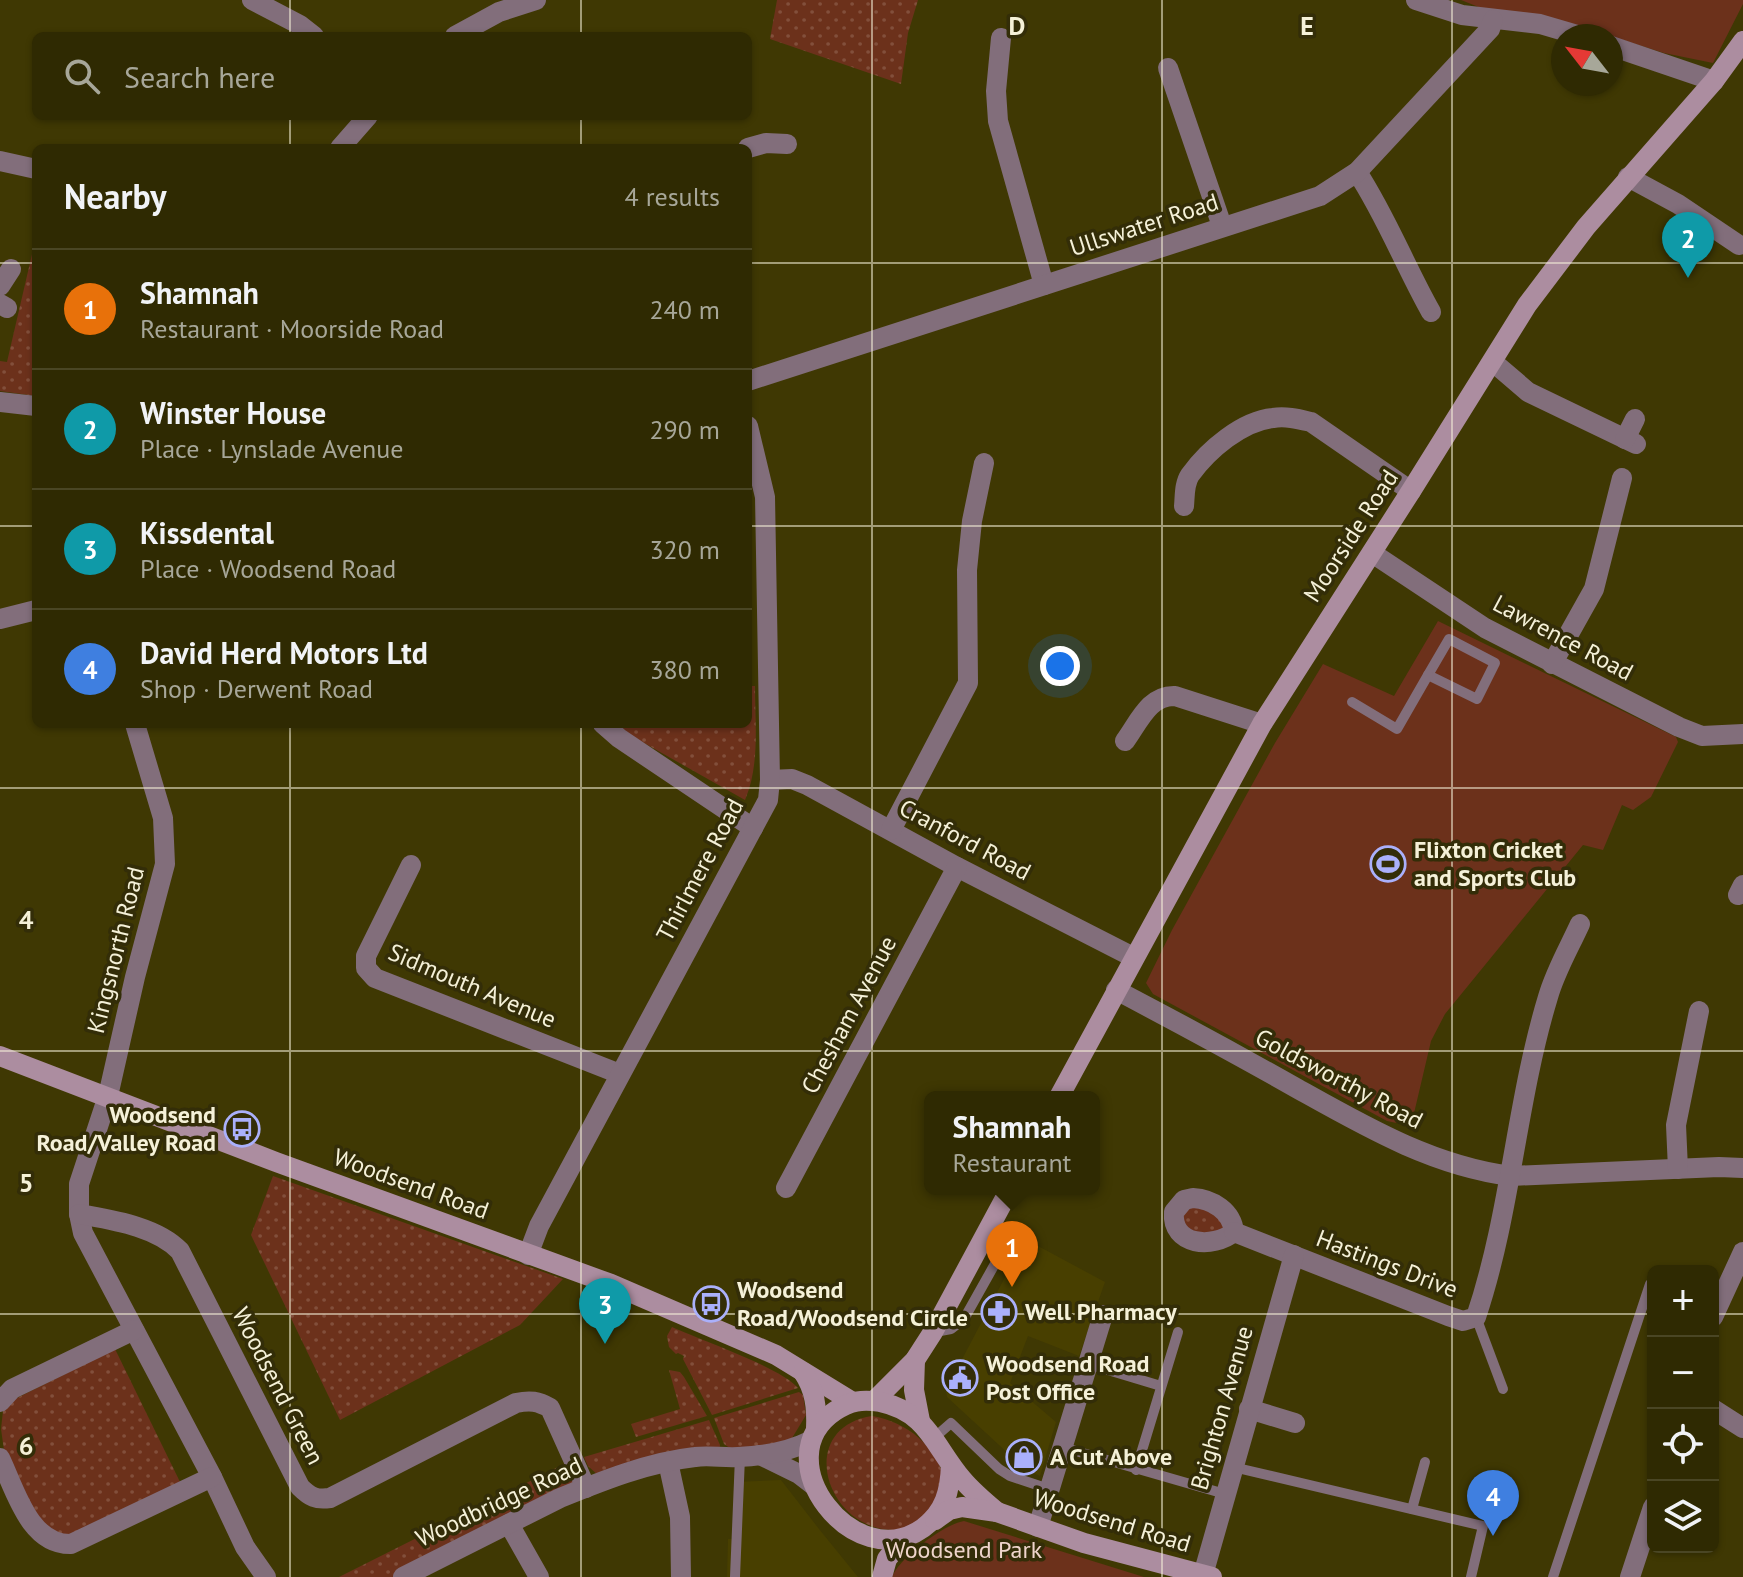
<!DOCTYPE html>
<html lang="en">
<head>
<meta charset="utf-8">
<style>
  body { margin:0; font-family:"PT Sans",sans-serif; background:#37320c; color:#f1f3f6 }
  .controls { position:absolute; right:24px; bottom:24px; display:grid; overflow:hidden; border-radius:12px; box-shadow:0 2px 6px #0004 }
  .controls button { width:72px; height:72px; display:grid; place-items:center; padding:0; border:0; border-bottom:2px solid #4a4624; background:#2f2a02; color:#f1f3f6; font:40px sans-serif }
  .compass { position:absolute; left:1551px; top:24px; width:72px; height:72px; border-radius:50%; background:#2f2a02; box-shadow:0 2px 6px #0004; rotate:301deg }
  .you { position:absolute; left:1060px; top:666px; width:28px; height:28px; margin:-20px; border:6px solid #fff; border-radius:50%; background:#1a73e8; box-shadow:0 0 0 12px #1a73e833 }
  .badge { display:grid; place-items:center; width:52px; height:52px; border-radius:50%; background:#aab0fb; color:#fff; font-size:26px; font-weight:700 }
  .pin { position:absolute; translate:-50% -66px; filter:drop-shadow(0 2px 4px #0008) }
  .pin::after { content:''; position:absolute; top:42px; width:28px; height:24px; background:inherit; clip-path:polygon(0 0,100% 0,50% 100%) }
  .popup { position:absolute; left:924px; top:1091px; width:176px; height:104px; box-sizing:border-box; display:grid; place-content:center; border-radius:12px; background:#2f2a02; filter:drop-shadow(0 2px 6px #0005); font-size:26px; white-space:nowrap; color:#a7a799 }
  .popup b { font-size:30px; color:#f1f3f6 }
  .popup::after { content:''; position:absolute; left:50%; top:100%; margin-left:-16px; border:16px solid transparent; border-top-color:#2f2a02 }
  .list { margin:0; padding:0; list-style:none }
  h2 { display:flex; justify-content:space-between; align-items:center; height:104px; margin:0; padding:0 32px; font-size:34px }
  h2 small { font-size:26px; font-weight:400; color:#a7a799 }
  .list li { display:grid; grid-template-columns:52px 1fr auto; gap:24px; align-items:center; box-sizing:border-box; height:120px; padding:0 32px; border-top:2px solid #4a4624 }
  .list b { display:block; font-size:30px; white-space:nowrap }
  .list p { margin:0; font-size:26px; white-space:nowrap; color:#a7a799 }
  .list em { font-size:26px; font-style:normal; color:#a7a799 }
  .icon { flex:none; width:44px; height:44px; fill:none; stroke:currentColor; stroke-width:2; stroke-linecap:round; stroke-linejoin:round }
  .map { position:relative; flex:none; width:1743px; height:1577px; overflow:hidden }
  .search { position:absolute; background:#2f2a02; box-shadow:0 2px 6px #0004; left:32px; top:32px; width:720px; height:88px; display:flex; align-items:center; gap:20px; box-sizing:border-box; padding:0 28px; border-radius:12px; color:#a7a799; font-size:30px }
  .panel { position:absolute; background:#2f2a02; box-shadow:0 2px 6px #0004; left:32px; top:144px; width:720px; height:584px; border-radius:12px }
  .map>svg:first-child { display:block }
</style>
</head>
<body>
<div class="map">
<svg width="1743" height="1577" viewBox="0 0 1743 1577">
  <defs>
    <pattern id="grass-dots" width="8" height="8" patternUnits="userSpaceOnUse" patternTransform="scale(2)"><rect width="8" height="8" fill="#6c311b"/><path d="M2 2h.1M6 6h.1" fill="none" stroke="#824f3b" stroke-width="1.8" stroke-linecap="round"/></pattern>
  </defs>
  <rect width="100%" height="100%" fill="#3f3803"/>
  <g fill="#483f00">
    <polygon points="1025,1239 1105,1282 1079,1356 1028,1336 1010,1383 1056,1422 1040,1476 1025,1469 947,1397 946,1390"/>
    <polygon points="781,1480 819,1529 858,1577 727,1577 728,1539 733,1539 734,1482"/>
  </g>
  <g fill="url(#grass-dots)">
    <polygon points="777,0 918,0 908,33 901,84 770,39"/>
    <polygon points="36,237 36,396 0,391 0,361 7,362"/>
    <path d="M 748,686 L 755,686 C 755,724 760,765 745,800 L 630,735 L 617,724 L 748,724 Z"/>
    <polygon points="273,1176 563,1279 520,1325 340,1420 251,1235"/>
    <polygon points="1191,1207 1210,1209 1223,1224 1223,1229 1205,1237 1184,1226 1183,1213"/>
    <path d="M 672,1327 C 700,1340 780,1367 798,1388 L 712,1415 L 683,1359 L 684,1356 L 678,1353 L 676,1354 L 669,1347 L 667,1336 Z"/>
    <polygon points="115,1349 182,1486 59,1539 44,1532 4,1450 1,1429 3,1411 13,1400"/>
    <polygon points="669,1370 680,1372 684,1377 707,1416 636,1437 631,1424 680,1409"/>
    <polygon points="799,1392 803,1395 806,1415 789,1443 731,1449 724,1444 714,1418"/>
    <path d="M 872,1416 C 907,1422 937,1446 945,1481 L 924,1520 C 915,1524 904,1530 894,1530 C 825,1530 795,1428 872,1416 Z"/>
    <polygon points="709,1420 720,1445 719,1452 599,1476 588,1466 584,1457"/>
    <polygon points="568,1462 579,1486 394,1577 339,1577"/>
  </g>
  <g fill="#6c311b">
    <polygon points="1461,0 1743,0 1743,4 1713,63 1664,53 1556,19 1496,14"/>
    <polygon points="1438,621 1676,737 1678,742 1651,797 1633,810 1622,805 1603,850 1583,845 1445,1014 1431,1041 1411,1126 1387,1121 1153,994 1146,983 1172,930 1275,743 1323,664 1394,696"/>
    <path d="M 964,1521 L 1144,1577 L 892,1577 C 899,1558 944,1524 964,1521 Z"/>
  </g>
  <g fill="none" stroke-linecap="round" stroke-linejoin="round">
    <g stroke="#826e7b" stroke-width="10">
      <polygon points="1449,639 1495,663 1477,699 1428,675"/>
      <polyline points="1352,702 1397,729 1428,675"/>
      <polyline points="1476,1317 1503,1389"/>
      <polyline points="935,1332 951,1329 964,1319 996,1262 998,1246 989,1229"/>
      <polyline points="1088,1364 1161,1386"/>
      <polyline points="935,1437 951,1423 999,1469 1010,1476 1049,1489"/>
      <polyline points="1062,1447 1225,1494"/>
      <polyline points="1233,1467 1483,1526 1471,1577"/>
      <polyline points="1136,1470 1178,1332"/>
      <polyline points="1412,1509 1425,1462"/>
      <polyline points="735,1577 740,1457"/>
      <polyline points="1553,1577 1650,1284"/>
    </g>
    <g stroke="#826e7b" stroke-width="20">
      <polyline points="252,0 300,25 314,36"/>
      <polyline points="1416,0 1462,15 1540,24 1581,36"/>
      <polyline points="455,36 499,12 536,0"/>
      <polyline points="1001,38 996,91 998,121 1044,285"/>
      <polyline points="1611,46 1714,81"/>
      <polyline points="1168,68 1222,226"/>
      <polyline points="340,148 368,116"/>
      <polyline points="748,148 766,143 787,144"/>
      <polyline points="0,161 36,169"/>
      <path d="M 1357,172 C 1386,216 1405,266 1431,312"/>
      <polyline points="1628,177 1678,204 1739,245"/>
      <polyline points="0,286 11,269"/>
      <polyline points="0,304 7,308"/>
      <polyline points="1493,362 1528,392 1636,444"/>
      <polyline points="748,381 1320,196 1357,172 1490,29 1493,20"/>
      <polyline points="0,402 36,406"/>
      <polyline points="1625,439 1635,419"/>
      <path d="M 1184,506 C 1185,496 1184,484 1190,475 C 1208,450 1242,421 1273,418 C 1286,416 1298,419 1311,422 L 1411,491"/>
      <polyline points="1372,553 1485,628 1679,727 1702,736 1743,734"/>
      <polyline points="0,619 36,610"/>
      <polyline points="1552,664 1594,589 1622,478"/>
      <polyline points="135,724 163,818 165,864 135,977 108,1096 79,1184 79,1214 83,1233 212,1477 245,1547 266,1577"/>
      <polyline points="603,724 619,738 753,828"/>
      <path d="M 1125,741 C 1139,722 1149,695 1175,696 L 1262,724"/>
      <polyline points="770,780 792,779 807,785 957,867 1133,957"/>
      <polyline points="891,830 968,683 967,570 972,521 984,463"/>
      <polyline points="411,865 366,956 366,968 375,978 620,1074"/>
      <polyline points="1738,895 1743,885"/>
      <path d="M 1116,990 C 1177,1022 1238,1055 1298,1089 C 1366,1127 1433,1166 1511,1176 L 1719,1167 L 1743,1168"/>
      <polyline points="1678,1169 1676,1125 1699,1011"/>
      <polyline points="786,1188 957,867"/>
      <path d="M 1193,1198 C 1212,1199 1232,1211 1234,1232 C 1213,1249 1171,1246 1174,1212 L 1184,1200 Z"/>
      <path d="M 79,1214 C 111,1220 156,1226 180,1251 L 300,1487 C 310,1497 316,1500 330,1498 L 516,1403 C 530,1400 538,1401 550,1408 L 586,1488"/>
      <path d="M 1234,1232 L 1448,1316 L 1463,1321 L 1476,1317 C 1511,1213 1516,1102 1548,997 C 1555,972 1569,948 1580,924"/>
      <polyline points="528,1255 539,1226 768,800 770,780 765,497 748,426"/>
      <polyline points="1713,1317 1743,1252"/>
      <polyline points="0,1402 12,1389 134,1330"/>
      <polyline points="1249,1409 1295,1423"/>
      <polyline points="1713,1409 1743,1428"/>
      <polyline points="760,1455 799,1474 812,1484"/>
      <path d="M 0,1458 C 15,1489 29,1545 71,1544 L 212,1477"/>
      <polyline points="668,1462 680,1517 681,1577"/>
      <polyline points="509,1524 539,1577"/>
      <polyline points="1038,1527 1103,1315"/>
      <polyline points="1203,1575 1294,1255"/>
      <path d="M 403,1577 L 560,1498 C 602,1481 649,1462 695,1457 C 709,1455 724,1458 738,1457 C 763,1456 788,1452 810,1441"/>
      <polyline points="1630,1577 1653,1507"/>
    </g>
    <g stroke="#ac8da0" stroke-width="20">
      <polyline points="0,1056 276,1162 611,1284 776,1355 851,1401"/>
      <polyline points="1059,1097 1262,724 1411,491 1527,305 1586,227 1714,81 1743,41"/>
      <polyline points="915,1360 914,1390 920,1421"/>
      <path d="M 803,1372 C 815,1390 817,1407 816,1429"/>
      <polyline points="874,1401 915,1360 933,1332 1010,1189"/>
      <path d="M 951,1465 C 950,1491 945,1512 923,1528 C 855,1577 763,1459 835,1411 C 850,1401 862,1399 880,1402 C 928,1412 934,1446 962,1479 C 972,1491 985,1502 997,1512"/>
      <polyline points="935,1520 949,1510 962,1507 997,1512 1084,1543 1212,1577"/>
      <polyline points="882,1577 887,1559 902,1540"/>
    </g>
  </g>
  <path fill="none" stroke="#f5f1d8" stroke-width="2" stroke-opacity="0.55" d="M 290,0 L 290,36M 581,0 L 581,36M 872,0 L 872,1577M 1162,0 L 1162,1577M 1452,0 L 1452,1577M 290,116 L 290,148M 581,116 L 581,148M 0,263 L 36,263M 748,263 L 1743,263M 0,526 L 36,526M 748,526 L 1743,526M 290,724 L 290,1577M 581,724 L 581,1577M 0,788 L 1743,788M 0,1051 L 1743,1051M 0,1314 L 1653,1314M 1713,1314 L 1743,1314"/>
  <defs>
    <symbol id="stadium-ring" viewBox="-11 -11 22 22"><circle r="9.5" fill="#332d08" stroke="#aab0fb" stroke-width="1.5"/><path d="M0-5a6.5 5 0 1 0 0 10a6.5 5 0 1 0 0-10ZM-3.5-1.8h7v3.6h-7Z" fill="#aab0fb"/></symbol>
    <symbol id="bus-ring" viewBox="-11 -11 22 22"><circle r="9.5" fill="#332d08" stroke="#aab0fb" stroke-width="1.5"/><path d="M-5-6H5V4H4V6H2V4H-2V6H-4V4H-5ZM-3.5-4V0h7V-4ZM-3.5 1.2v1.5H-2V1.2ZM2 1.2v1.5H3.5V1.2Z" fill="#aab0fb"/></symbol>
    <symbol id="pharmacy-ring" viewBox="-11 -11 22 22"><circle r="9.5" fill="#332d08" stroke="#aab0fb" stroke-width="1.5"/><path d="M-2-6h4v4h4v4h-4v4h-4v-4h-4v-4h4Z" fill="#aab0fb"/></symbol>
    <symbol id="civic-ring" viewBox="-11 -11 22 22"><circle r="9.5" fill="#332d08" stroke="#aab0fb" stroke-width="1.5"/><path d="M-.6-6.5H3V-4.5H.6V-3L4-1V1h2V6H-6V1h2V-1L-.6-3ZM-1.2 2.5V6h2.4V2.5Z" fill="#aab0fb"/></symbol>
    <symbol id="shop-ring" viewBox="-11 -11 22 22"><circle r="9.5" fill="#332d08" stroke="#aab0fb" stroke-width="1.5"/><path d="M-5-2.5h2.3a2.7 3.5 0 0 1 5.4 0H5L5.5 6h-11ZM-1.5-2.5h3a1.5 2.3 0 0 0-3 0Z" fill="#aab0fb"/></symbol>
  </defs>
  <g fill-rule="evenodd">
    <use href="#stadium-ring" x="1368" y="844" width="40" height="40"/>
    <use href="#bus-ring" x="222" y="1109" width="40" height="40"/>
    <use href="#bus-ring" x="691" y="1284" width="40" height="40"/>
    <use href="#pharmacy-ring" x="979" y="1292" width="40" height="40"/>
    <use href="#civic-ring" x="940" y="1358" width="40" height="40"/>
    <use href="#shop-ring" x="1004" y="1437" width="40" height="40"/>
  </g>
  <g text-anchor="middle" stroke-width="7" stroke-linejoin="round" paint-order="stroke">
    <g font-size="24" fill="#f5f1d8" stroke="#332d08">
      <text transform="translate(1144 225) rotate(-18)" y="8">Ullswater Road</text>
      <text transform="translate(1351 536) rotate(-57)" y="8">Moorside Road</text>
      <text transform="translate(1563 638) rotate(28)" y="8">Lawrence Road</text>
      <text transform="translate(965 840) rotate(28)" y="8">Cranford Road</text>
      <text transform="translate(700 870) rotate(-62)" y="8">Thirlmere Road</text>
      <text transform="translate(116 950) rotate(-76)" y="8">Kingsnorth Road</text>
      <text transform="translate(472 986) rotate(23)" y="8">Sidmouth Avenue</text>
      <text transform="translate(849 1015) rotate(-62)" y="8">Chesham Avenue</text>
      <text transform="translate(1339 1079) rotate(28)" y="8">Goldsworthy Road</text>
      <text transform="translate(411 1184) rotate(20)" y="8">Woodsend Road</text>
      <text transform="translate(1387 1264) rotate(21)" y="8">Hastings Drive</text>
      <text transform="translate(278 1386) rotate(63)" y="8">Woodsend Green</text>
      <text transform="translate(1222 1408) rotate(-74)" y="8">Brighton Avenue</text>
      <text transform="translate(499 1502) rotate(-25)" y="8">Woodbridge Road</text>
      <text transform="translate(1112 1521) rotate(17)" y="8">Woodsend Road</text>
    </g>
    <g font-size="24" font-weight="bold" fill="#f5f1d8" stroke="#332d08" text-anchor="start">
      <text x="1414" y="858">Flixton Cricket<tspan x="1414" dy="28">and Sports Club</tspan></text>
      <text x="216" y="1123" text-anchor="end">Woodsend<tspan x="216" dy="28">Road/Valley Road</tspan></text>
      <text x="737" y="1298">Woodsend<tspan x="737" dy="28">Road/Woodsend Circle</tspan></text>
      <text x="1025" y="1320">Well Pharmacy</text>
      <text x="986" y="1372">Woodsend Road<tspan x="986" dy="28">Post Office</tspan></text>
      <text x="1050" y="1465">A Cut Above</text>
    </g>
    <g font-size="24" fill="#efd5cc" stroke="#332d08">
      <text x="964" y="1558">Woodsend Park</text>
    </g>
  </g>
  <g font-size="26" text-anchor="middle" font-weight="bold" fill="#f5f1d8" stroke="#332d08" stroke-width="7" stroke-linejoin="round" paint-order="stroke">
    <text x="1017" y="35">D</text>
    <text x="1307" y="35">E</text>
    <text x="26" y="929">4</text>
    <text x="26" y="1192">5</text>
    <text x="26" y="1455">6</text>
  </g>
</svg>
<div class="controls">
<button>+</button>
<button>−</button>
<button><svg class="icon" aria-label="locate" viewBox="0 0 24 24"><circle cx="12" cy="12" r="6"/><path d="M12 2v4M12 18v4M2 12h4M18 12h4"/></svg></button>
<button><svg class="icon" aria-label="layers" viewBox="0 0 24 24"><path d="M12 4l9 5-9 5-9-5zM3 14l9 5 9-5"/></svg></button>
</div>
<svg class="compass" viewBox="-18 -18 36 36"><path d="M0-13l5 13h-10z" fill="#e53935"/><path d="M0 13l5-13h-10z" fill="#a7a799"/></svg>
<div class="you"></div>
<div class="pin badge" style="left:1012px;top:1287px;background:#e8710a">1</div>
<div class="popup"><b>Shamnah</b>Restaurant</div>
<div class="pin badge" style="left:1688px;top:278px;background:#0f9aa8">2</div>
<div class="pin badge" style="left:605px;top:1344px;background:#0f9aa8">3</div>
<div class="pin badge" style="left:1493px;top:1536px;background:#3f7fe0">4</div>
<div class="search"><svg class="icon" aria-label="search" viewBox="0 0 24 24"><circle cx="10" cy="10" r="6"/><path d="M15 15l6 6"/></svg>Search here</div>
<section class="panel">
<h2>Nearby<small>4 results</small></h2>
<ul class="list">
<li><span class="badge" style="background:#e8710a">1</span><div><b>Shamnah</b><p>Restaurant · Moorside Road</p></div><em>240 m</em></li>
<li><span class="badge" style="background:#0f9aa8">2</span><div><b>Winster House</b><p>Place · Lynslade Avenue</p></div><em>290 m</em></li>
<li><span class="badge" style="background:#0f9aa8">3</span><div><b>Kissdental</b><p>Place · Woodsend Road</p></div><em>320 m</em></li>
<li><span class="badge" style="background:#3f7fe0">4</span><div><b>David Herd Motors Ltd</b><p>Shop · Derwent Road</p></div><em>380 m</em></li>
</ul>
</section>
</div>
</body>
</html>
